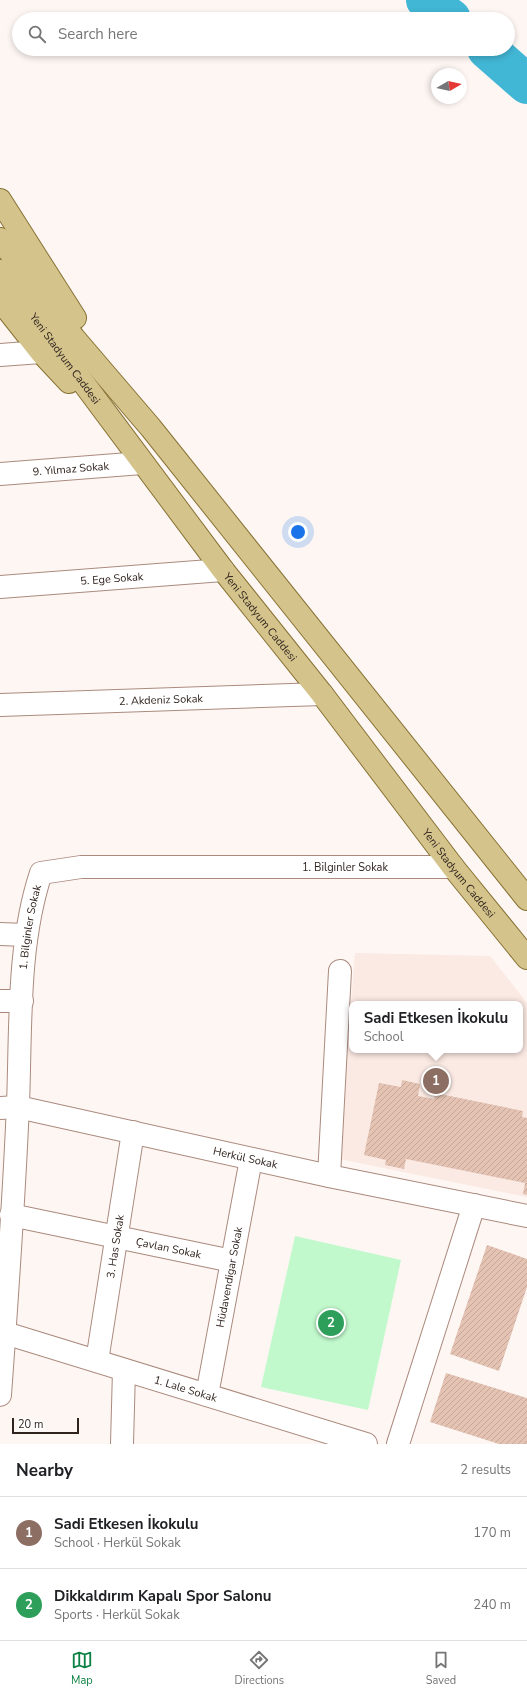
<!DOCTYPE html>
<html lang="en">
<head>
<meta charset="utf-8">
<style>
  body { margin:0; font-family:"Nunito Sans",sans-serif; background:#f2f2f2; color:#202124 }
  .compass { position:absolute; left:431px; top:68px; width:36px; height:36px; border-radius:50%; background:#fff; box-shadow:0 2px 6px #0003; rotate:81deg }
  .scale { position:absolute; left:12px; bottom:10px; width:67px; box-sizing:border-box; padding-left:4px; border:2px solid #30231e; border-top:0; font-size:11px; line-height:14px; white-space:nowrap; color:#30231e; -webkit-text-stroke:3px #fff; paint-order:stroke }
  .you { position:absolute; left:298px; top:532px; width:14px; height:14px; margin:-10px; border:3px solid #fff; border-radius:50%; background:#1a73e8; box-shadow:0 0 0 6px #1a73e833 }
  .badge { display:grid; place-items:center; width:26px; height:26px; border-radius:50%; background:#0b8043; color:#fff; font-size:13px; font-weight:700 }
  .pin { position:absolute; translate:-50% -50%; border:2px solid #fff; box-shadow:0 1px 4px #0006 }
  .popup { position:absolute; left:349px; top:1001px; width:174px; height:52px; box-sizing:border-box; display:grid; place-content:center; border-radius:8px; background:#fff; filter:drop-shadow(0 1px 3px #0005); font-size:13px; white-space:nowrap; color:#757577 }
  .popup b { font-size:15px; color:#202124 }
  .popup::after { content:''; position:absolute; left:50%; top:100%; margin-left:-8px; border:8px solid transparent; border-top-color:#fff }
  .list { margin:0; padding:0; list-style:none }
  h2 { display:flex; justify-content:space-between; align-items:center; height:52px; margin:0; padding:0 16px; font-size:17px }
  h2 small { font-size:13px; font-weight:400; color:#757577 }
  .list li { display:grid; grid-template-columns:26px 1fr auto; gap:12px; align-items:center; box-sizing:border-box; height:72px; padding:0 16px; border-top:1px solid #e0e0e0 }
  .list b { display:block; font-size:15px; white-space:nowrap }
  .list p { margin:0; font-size:13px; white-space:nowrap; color:#757577 }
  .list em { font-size:13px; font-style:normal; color:#757577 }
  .icon { flex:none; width:22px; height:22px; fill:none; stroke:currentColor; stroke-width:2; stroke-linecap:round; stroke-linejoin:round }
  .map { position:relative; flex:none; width:527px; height:1444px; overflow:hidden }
  .search { position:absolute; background:#fff; box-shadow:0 2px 6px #0003; left:12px; right:12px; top:12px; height:44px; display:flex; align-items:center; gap:10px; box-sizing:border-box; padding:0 14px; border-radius:22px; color:#757577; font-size:15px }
  .sheet { height:196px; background:#fff }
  nav { display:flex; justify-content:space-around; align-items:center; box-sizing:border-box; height:56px; border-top:1px solid #e0e0e0; background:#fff; font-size:11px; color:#757577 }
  nav a { display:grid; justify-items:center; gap:2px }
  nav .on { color:#0b8043 }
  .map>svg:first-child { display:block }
</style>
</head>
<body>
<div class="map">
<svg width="527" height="1444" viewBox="0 0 527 1444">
  <defs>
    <pattern id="building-hatch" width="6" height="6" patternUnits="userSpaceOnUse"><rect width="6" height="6" fill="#e4c3b3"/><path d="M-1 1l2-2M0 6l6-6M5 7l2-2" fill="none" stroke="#c4a79a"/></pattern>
  </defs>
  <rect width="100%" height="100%" fill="#fdf6f3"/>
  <path fill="#fbe9e3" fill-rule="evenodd" d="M 355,953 L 490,956 L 527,1003 L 527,1197 L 339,1159 ZM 352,1004 L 520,1004 L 520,1050 L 352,1050 Z"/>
  <polygon fill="#c1f9cc" points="295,1236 401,1260 368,1410 261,1387"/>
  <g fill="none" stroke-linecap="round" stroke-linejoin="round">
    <g stroke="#42b6d5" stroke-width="40">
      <polyline points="426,0 451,19"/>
      <polyline points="487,49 527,84"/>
    </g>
  </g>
  <g fill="url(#building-hatch)">
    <polygon points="402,1080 420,1084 418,1096 434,1099 435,1093 523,1111 522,1117 527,1118 527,1195 523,1194 525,1183 406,1159 404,1169 385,1165 386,1160 364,1155 379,1083 401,1087"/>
    <polygon points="487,1245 527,1259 527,1287 499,1371 450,1354"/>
    <polygon points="446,1373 527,1398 527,1444 499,1444 430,1422"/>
  </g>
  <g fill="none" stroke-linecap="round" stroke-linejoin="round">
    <defs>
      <g id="minor">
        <polyline points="0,355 41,352"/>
        <path id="s1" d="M 0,474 L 142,463"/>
        <path id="s2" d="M 0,587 L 223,570"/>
        <path id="s3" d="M 0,705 L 322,694"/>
        <polyline points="0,934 26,935"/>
        <polyline points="0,1001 22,1001"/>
        <path id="s4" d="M 0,1108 L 18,1107 L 329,1176 L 527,1216"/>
        <polyline points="329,1176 340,971"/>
        <path id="s5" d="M 11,1215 L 232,1261"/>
        <path id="s6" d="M 5,1333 L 366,1444"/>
        <path id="s7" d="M 97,1361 L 133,1132"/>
        <path id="s8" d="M 0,1395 C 7,1298 14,1201 18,1104 C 21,1029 17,945 41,873 L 81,867 L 453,867"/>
        <path id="s9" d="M 207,1395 L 251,1159"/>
        <polyline points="122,1444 124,1370"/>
        <polyline points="398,1444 474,1205"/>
      </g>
      <g id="major">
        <polyline points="0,200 75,318"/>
        <polyline points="0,239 74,338 151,428 527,899"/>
        <path id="s10" d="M 0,271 L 223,570 L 322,694 L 453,867 L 527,958"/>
        <polyline points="0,300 41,352 69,382"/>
      </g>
    </defs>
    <use href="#minor" stroke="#ab8a7e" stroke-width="24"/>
    <use href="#major" stroke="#887234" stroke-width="24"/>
    <use href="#minor" stroke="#fff" stroke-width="22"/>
    <use href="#major" stroke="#d4c48c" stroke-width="22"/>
  </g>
  <g text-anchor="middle" stroke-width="3" stroke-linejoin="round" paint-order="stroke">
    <g font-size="11" fill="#30231e" stroke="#fff">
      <text dy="4" stroke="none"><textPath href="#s10" startOffset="109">Yeni Stadyum Caddesi</textPath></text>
      <text dy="4" stroke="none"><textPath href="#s1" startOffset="71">9. Yılmaz Sokak</textPath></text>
      <text dy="4" stroke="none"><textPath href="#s2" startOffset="112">5. Ege Sokak</textPath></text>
      <text dy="4" stroke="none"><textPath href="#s10" startOffset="433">Yeni Stadyum Caddesi</textPath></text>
      <text dy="4" stroke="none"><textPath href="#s3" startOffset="161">2. Akdeniz Sokak</textPath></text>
      <text dy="4" stroke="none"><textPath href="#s8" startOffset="829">1. Bilginler Sokak</textPath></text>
      <text dy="4" stroke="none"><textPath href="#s10" startOffset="757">Yeni Stadyum Caddesi</textPath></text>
      <text dy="4" stroke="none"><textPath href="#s8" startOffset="469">1. Bilginler Sokak</textPath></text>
      <text dy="4" stroke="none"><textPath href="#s4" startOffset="251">Herkül Sokak</textPath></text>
      <text dy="4" stroke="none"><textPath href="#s7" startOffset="116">3. Has Sokak</textPath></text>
      <text dy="4" stroke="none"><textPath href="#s5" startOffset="161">Çavlan Sokak</textPath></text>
      <text dy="4" stroke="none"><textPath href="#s9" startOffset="120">Hüdavendigar Sokak</textPath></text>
      <text dy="4" stroke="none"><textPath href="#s6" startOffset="189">1. Lale Sokak</textPath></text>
    </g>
  </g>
</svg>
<svg class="compass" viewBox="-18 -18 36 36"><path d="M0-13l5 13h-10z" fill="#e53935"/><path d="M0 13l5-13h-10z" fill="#757577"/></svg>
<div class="scale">20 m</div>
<div class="you"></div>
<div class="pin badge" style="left:436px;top:1081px;background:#8d6e63">1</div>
<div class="popup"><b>Sadi Etkesen İkokulu</b>School</div>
<div class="pin badge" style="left:331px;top:1323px;background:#2e9e5b">2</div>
<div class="search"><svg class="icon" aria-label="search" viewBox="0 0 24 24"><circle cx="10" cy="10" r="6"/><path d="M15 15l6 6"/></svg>Search here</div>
</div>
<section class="sheet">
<h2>Nearby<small>2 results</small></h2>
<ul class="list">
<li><span class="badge" style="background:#8d6e63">1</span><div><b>Sadi Etkesen İkokulu</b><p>School · Herkül Sokak</p></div><em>170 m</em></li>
<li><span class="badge" style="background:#2e9e5b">2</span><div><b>Dikkaldırım Kapalı Spor Salonu</b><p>Sports · Herkül Sokak</p></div><em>240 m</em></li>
</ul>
</section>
<nav>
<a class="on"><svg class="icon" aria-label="map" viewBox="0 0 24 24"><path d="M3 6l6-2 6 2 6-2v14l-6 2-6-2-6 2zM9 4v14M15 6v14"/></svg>Map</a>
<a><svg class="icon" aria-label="directions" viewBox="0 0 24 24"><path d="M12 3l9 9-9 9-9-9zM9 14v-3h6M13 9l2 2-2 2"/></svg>Directions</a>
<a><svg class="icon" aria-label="saved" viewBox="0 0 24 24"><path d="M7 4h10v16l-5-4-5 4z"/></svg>Saved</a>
</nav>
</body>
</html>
